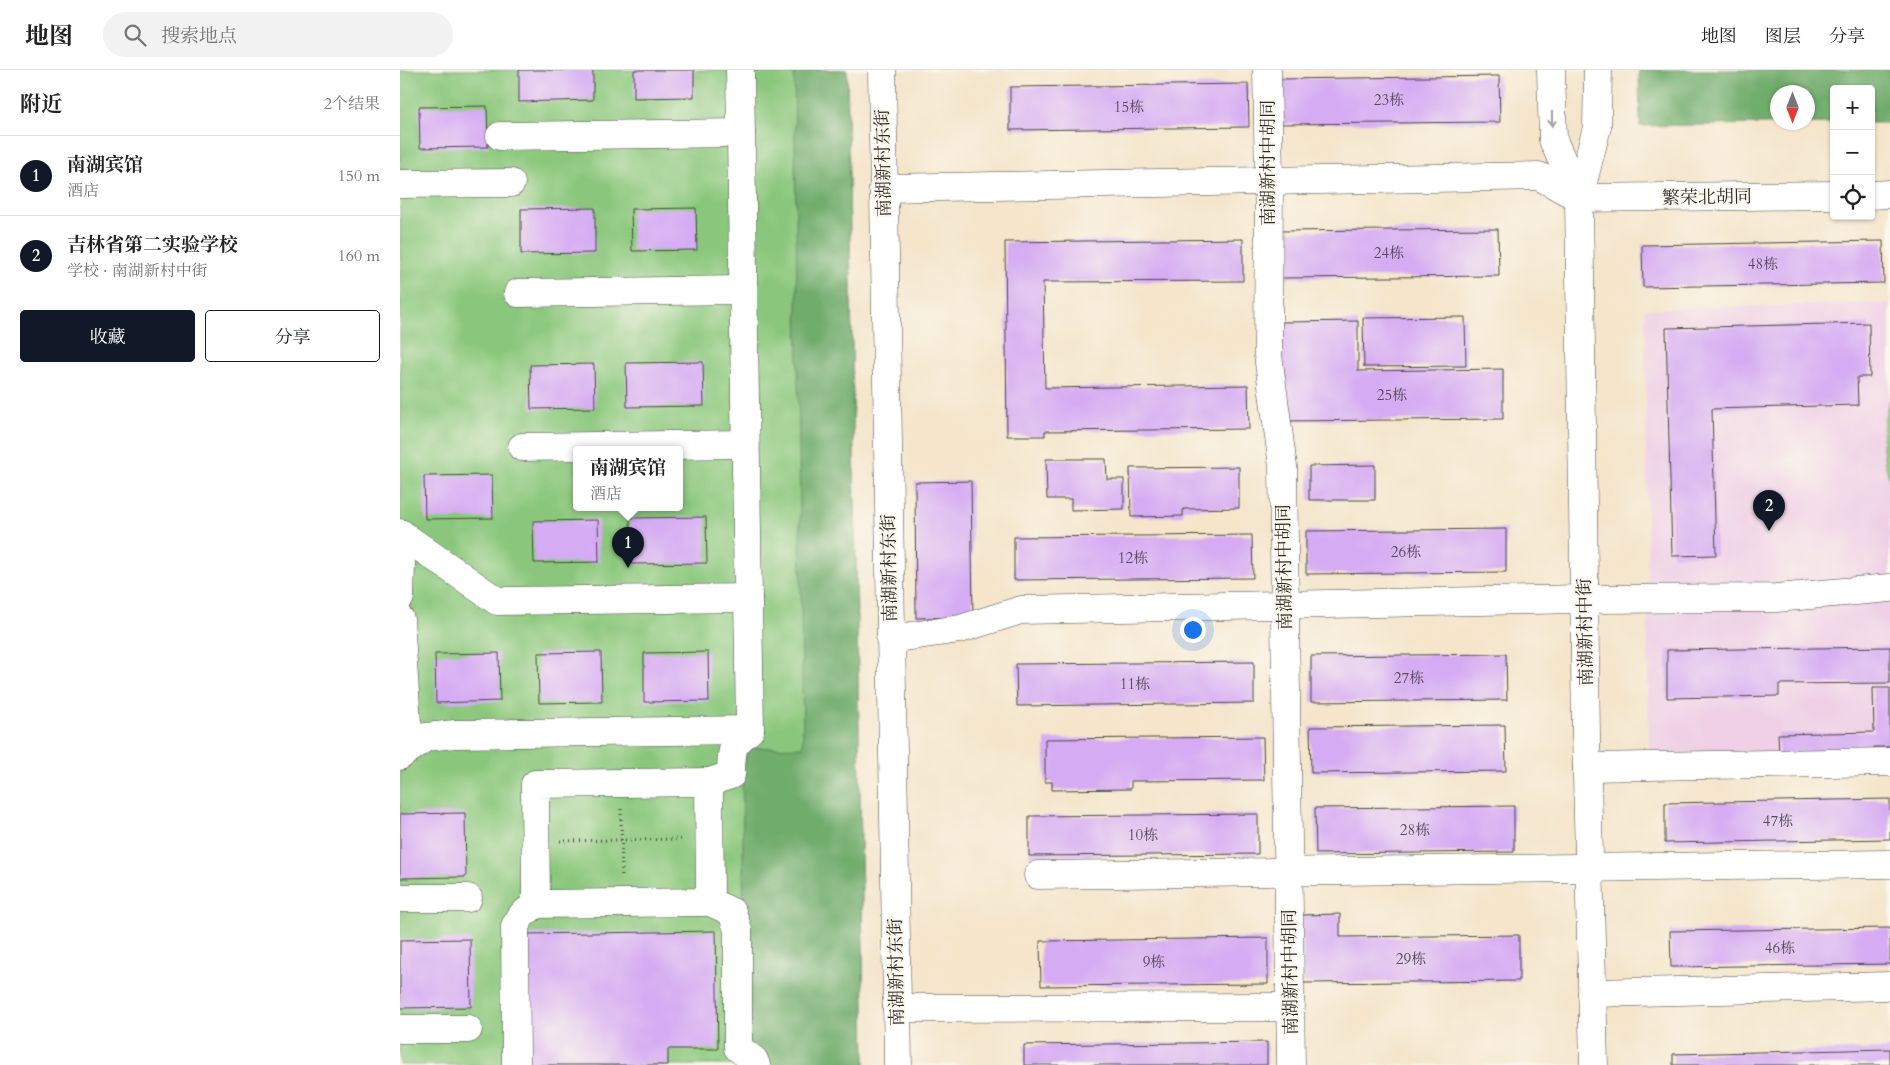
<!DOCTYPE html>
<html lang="zh">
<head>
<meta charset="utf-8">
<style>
  body { margin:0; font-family:Cardo,"Noto Serif SC",serif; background:#f2f2f2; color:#222 }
  .controls { position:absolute; right:15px; top:15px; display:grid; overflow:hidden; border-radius:5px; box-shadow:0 1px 4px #0004 }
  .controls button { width:45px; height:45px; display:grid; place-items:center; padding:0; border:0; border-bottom:1px solid #e0e0e0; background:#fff; color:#222; font:25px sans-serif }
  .compass { position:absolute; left:1370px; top:15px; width:45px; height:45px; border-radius:50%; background:#fff; box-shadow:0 1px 4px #0004; rotate:180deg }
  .you { position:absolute; left:792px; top:559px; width:18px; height:18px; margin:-12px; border:4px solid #fff; border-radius:50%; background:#1a73e8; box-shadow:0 0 0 8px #1a73e833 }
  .badge { display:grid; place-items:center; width:32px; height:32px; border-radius:50%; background:#111827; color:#fff; font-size:16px; font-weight:700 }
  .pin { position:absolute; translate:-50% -41px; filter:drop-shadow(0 1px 2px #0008) }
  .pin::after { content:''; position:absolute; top:26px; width:18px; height:15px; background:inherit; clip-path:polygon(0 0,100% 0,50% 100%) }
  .popup { position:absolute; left:173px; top:376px; width:110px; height:65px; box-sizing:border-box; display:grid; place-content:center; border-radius:5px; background:#fff; filter:drop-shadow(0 1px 4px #0005); font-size:16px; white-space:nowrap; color:#767676 }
  .popup b { font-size:19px; color:#222 }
  .popup::after { content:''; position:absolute; left:50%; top:100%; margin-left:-10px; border:10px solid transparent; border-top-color:#fff }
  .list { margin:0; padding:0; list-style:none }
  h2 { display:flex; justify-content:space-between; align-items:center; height:65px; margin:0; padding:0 20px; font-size:21px }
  h2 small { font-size:16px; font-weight:400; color:#767676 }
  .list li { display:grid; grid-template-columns:32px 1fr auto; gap:15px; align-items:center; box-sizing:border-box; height:80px; padding:0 20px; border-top:1px solid #e0e0e0 }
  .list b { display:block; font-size:19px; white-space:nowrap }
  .list p { margin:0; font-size:16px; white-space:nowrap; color:#767676 }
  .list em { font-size:16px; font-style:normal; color:#767676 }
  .actions { display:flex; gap:10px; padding:15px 20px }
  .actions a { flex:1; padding:11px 0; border:1px solid #111827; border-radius:5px; text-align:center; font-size:18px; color:#111827 }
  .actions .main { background:#111827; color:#fff }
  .icon { flex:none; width:28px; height:28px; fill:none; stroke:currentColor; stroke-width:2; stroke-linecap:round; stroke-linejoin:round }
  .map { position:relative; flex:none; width:1490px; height:995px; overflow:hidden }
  header { display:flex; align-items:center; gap:30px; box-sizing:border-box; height:70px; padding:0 25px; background:#fff; border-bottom:1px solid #e0e0e0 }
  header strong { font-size:24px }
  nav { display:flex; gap:28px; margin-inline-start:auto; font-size:18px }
  .search { width:350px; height:45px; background:#f2f2f2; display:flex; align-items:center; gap:12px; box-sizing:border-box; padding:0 18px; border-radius:28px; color:#767676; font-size:19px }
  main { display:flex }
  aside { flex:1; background:#fff }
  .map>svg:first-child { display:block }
</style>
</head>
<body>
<header>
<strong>地图</strong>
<div class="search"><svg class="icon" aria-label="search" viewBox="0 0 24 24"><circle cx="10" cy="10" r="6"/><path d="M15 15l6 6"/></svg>搜索地点</div>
<nav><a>地图</a><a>图层</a><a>分享</a></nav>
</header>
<main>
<aside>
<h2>附近<small>2个结果</small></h2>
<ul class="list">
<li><span class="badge">1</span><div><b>南湖宾馆</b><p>酒店</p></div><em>150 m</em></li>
<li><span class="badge">2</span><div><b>吉林省第二实验学校</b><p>学校 · 南湖新村中街</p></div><em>160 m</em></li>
</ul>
<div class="actions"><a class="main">收藏</a><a>分享</a></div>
</aside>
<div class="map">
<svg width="1490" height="995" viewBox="0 0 1490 995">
  <rect width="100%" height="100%" fill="#fbf7ec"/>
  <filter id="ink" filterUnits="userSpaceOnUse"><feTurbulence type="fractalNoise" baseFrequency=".02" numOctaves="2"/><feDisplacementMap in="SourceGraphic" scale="10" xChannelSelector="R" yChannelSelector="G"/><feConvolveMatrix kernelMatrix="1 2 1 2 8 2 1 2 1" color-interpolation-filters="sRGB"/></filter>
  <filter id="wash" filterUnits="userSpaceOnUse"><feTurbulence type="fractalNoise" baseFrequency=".0096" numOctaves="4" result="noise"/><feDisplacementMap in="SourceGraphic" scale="20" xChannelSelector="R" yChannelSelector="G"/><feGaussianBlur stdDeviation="1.12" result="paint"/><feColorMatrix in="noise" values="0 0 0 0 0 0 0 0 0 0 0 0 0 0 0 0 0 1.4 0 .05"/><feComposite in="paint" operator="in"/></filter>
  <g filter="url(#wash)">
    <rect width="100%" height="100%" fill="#f4e5cb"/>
    <polygon fill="#efd0e6" points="1490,233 1490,685 1249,684 1245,239"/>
    <g fill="#8ac77c" stroke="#5a7954" fill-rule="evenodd">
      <path d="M 0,0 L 447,0 L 465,995 L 0,995 ZM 177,379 L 279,379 L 279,437 L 177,437 Z"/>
      <path d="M 1490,330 L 1490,410 C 1480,384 1481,356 1490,330 Z"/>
    </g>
    <g fill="#6fac6c" stroke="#4d6c4c" fill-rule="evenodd">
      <polygon points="394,0 447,0 465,995 366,995 345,966 342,687 346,680 352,678 403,677"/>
      <path d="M 1239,0 L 1490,0 L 1490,53 L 1471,53 L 1471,19 L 1434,19 L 1434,53 L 1240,56 ZM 1378,22 L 1408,22 L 1408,52 L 1378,52 Z"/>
    </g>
    <g id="blocks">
      <g fill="#d5abf3">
        <polygon points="119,0 193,0 193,30 119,32"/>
        <polygon points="234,0 294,0 294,27 234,28"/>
        <polygon points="1099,6 1100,52 879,54 879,9"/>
        <polygon points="848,14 849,57 610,60 610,17"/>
        <polygon points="87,36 88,77 20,78 19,37"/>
        <polygon points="195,138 195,183 121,184 121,139"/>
        <polygon points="296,138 297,180 232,181 231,139"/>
        <polygon points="1098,159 1099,206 880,208 879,161"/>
        <polygon points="843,169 843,211 643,212 645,318 848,315 849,359 645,361 645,366 607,366 605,172"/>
        <polygon points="1483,171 1484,213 1243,217 1242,175"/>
        <polygon points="1065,247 1066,296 964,297 963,248"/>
        <polygon points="958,251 958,301 1103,299 1103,349 882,351 881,252"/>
        <polygon points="1469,253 1470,307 1457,307 1458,335 1312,339 1316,485 1272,486 1266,258"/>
        <polygon points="303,292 304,336 227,337 226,293"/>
        <polygon points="194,294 195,338 131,339 130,295"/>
        <polygon points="646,389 706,389 707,409 724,409 724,439 671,440 671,429 647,429"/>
        <polygon points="975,395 975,430 909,430 909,396"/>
        <polygon points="839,397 839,438 783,439 783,446 731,447 730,398"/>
        <polygon points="92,405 93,448 25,449 24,406"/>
        <polygon points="571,411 573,547 516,548 515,412"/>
        <polygon points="306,447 307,493 231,494 230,448"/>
        <polygon points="198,450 199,492 134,493 133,451"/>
        <polygon points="1106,459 1106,502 906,504 906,461"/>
        <polygon points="852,465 853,508 614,510 614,467"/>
        <polygon points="1490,577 1490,613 1379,614 1379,626 1267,628 1267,580"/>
        <polygon points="201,582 202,632 139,633 138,583"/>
        <polygon points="308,582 309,631 244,632 244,583"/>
        <polygon points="99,583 100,631 36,633 35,584"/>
        <polygon points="1106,584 1107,630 911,632 911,586"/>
        <polygon points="854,592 854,633 617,636 616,594"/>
        <polygon points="1473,618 1490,618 1490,677 1474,677 1474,684 1379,685 1378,664 1474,662"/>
        <polygon points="1105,655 1106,701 911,703 910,657"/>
        <polygon points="863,667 864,710 731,711 731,719 652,720 652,712 645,712 645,669"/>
        <polygon points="1490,729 1490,769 1265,773 1265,733"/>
        <polygon points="1114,736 1114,782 916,784 915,738"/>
        <polygon points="65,743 66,807 0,808 0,744"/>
        <polygon points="858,744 858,784 629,786 629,746"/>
        <polygon points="940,844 940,867 1119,865 1119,911 903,913 902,845"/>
        <polygon points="1490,858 1490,894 1271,897 1270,861"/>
        <polygon points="316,861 318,979 268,979 268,995 129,995 127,864"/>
        <polygon points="868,868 868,914 641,916 640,871"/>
        <polygon points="70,869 71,937 0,938 0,870"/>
        <polygon points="867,972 867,995 624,995 624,975"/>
        <polygon points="1490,979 1490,995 1273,995 1273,984"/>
      </g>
    </g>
  </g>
  <g filter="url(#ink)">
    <use href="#blocks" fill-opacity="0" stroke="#494743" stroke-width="1"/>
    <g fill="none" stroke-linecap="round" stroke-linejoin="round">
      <defs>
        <g id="minor">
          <polyline points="482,0 498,995"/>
          <polyline points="867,0 869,111 868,285 883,397 891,995"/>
          <polyline points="1151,0 1153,70 1179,128"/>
          <polyline points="100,66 341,63"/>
          <polyline points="0,114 111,113"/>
          <polyline points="483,118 1139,106 1179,128 1434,125"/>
          <polyline points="1471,125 1490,124"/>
          <polyline points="118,223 343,220"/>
          <polyline points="122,377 345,374"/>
          <polyline points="0,463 97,531 348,528"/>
          <polyline points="0,527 2,464"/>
          <polyline points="0,549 7,652 12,677"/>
          <polyline points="490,569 560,559 621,540 1185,529 1376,528 1490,518"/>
          <polyline points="0,686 26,667 55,664 350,660 340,0"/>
          <polyline points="1187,697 1490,692"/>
          <path d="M 309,712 L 331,705 C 332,679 330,676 350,660"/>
          <polyline points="638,805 1490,794"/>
          <polyline points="0,828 68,828"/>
          <polyline points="310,832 332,842 338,860 338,978 354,990 356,995"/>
          <polyline points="1192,923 1490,916"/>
          <polyline points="497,938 891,937"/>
          <polyline points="0,959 68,959"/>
          <polyline points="116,995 115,856 122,845 136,834 310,832 309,712 135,714 136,834"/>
          <polyline points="1194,995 1186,664 1179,128 1197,57 1198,0"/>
        </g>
      </defs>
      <use href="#minor" stroke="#494743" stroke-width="29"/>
      <g stroke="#494743" stroke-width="3" stroke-dasharray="1 4" stroke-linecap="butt">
        <polyline points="221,739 222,808"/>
        <polyline points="160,771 284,769"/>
      </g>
      <use href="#minor" stroke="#fff" stroke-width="28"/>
    </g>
    <defs><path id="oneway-shaft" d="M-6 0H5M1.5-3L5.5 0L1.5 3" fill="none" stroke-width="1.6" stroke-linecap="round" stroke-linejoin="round" transform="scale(1.25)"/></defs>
    <use stroke="#a0a0a0" href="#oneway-shaft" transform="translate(1152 49) rotate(89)"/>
  </g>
  <g text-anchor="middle" stroke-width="4" stroke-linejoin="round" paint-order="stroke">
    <g font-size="15" fill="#564b5d">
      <text x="989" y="35">23栋</text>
      <text x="729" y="42">15栋</text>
      <text x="989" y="188">24栋</text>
      <text x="1363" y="199">48栋</text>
      <text x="992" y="330">25栋</text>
      <text x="1006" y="487">26栋</text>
      <text x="733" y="493">12栋</text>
      <text x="1009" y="613">27栋</text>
      <text x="735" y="619">11栋</text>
      <text x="1378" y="756">47栋</text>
      <text x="1015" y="765">28栋</text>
      <text x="743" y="770">10栋</text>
      <text x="1380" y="883">46栋</text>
      <text x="1011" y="894">29栋</text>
      <text x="754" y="897">9栋</text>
    </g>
    <g font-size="18" fill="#2b2b2b" stroke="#fbf7ec">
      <text transform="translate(483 93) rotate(-91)" y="6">南湖新村东街</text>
      <text transform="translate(868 93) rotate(-90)" y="6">南湖新村中胡同</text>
      <text transform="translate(1307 127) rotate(-1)" y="6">繁荣北胡同</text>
      <text transform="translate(884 497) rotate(-91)" y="6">南湖新村中胡同</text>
      <text transform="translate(489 498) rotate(-91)" y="6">南湖新村东街</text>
      <text transform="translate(1185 562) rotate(-91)" y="6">南湖新村中街</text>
      <text transform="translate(496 902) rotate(-91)" y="6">南湖新村东街</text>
      <text transform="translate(890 902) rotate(-91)" y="6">南湖新村中胡同</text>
    </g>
  </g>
</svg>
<div class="controls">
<button>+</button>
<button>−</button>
<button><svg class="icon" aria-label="locate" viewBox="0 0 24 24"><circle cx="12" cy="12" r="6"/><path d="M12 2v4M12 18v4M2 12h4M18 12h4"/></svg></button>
</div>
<svg class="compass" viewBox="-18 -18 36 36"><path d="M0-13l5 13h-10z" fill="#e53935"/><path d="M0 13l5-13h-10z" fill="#767676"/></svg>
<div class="you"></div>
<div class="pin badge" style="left:228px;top:498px">1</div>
<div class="popup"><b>南湖宾馆</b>酒店</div>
<div class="pin badge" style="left:1369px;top:461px">2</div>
</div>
</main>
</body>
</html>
